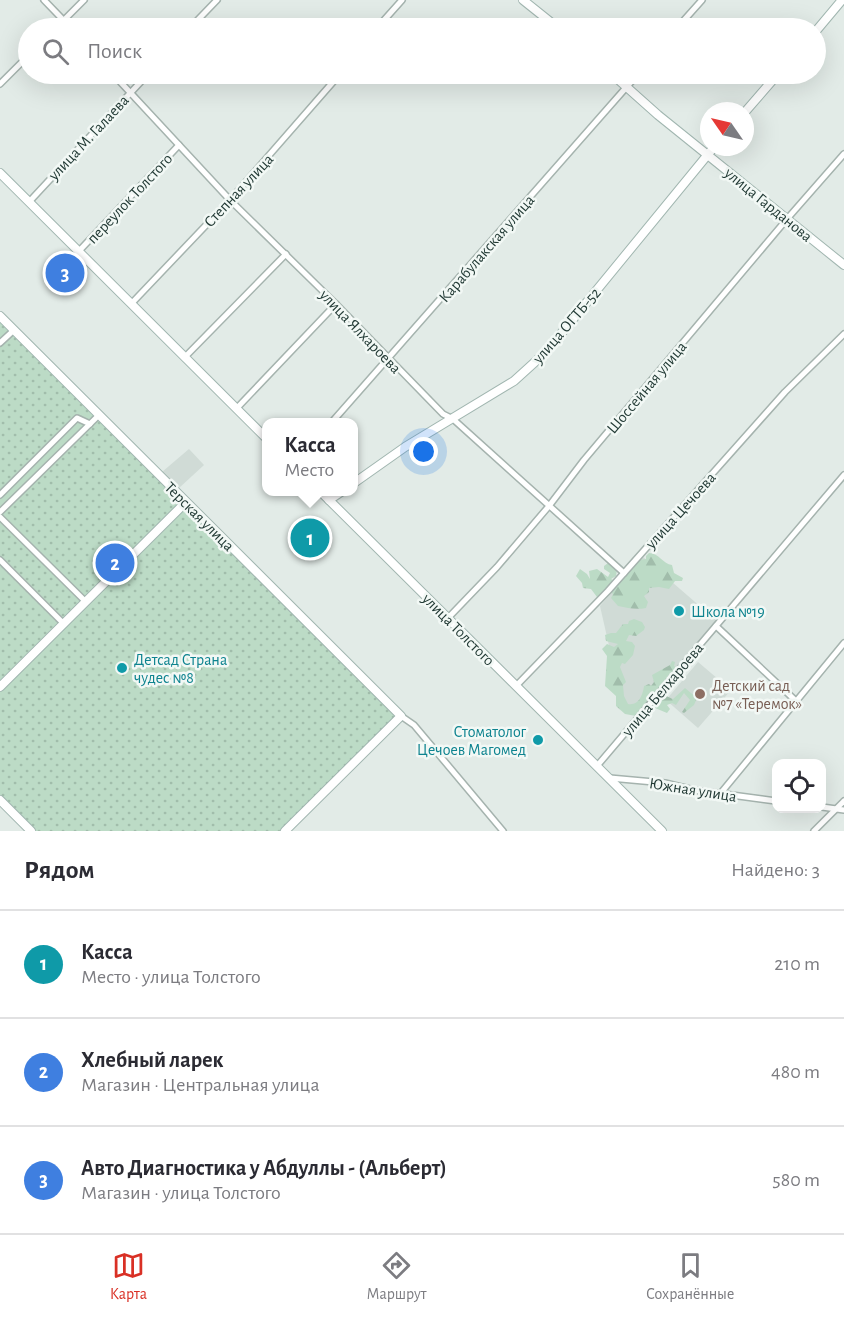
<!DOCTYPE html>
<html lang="ru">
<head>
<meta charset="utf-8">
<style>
  body { margin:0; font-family:"Alegreya Sans",sans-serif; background:#f7f7f7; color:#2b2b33 }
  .controls { position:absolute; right:18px; bottom:18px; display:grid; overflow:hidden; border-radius:12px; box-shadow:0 6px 24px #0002 }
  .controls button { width:54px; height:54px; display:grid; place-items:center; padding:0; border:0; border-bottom:2px solid #e1e1e2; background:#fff; color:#2b2b33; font:30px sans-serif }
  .compass { position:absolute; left:700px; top:102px; width:54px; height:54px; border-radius:50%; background:#fff; box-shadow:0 6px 24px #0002; rotate:304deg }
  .you { position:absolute; left:424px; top:452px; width:21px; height:21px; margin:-15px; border:4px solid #fff; border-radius:50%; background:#1a73e8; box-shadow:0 0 0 9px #1a73e833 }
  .badge { display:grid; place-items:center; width:39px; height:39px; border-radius:50%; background:#d93025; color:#fff; font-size:20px; font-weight:700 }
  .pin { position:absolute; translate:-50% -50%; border:3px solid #fff; box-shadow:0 2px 6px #0006 }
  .popup { position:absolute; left:262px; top:418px; width:96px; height:78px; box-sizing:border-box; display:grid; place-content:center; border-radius:12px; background:#fff; filter:drop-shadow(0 2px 4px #0005); font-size:20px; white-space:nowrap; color:#7c7c81 }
  .popup b { font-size:22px; color:#2b2b33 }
  .popup::after { content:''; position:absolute; left:50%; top:100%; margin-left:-12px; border:12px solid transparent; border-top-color:#fff }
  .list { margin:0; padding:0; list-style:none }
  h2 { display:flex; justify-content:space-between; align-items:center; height:78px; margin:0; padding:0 24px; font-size:26px }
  h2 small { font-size:20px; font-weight:400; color:#7c7c81 }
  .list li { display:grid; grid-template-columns:39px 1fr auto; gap:18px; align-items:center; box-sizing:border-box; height:108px; padding:0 24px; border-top:2px solid #e1e1e2 }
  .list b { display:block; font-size:22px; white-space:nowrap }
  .list p { margin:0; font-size:20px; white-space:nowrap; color:#7c7c81 }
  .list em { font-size:20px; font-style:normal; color:#7c7c81 }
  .icon { flex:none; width:33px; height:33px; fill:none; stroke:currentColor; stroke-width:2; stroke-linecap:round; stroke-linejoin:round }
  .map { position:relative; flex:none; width:844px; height:831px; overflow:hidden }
  .search { position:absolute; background:#fff; box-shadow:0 6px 24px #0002; left:18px; right:18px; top:18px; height:66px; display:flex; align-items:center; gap:15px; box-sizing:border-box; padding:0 21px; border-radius:33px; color:#7c7c81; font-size:22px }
  .sheet { height:402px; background:#fff }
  nav { display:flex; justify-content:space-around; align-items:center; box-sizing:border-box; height:84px; border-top:2px solid #e1e1e2; background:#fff; font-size:16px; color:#7c7c81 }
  nav a { display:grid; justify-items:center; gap:3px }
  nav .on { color:#d93025 }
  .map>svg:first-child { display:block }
</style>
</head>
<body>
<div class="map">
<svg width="844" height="831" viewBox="0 0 844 831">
  <defs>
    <pattern id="grass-dots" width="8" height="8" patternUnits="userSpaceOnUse" patternTransform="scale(1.5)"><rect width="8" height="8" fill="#bcdbc6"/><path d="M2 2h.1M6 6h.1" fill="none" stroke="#a1bdab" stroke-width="1.8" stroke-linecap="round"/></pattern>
    <pattern id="forest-firs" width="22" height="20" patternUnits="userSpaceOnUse" patternTransform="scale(1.5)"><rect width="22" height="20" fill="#bcdbc6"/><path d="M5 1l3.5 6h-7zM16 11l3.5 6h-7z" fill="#a1bdab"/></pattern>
  </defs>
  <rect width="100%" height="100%" fill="#e2ebe7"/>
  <g fill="#d0dbd6">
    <polygon points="189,449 204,465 179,488 162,472"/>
    <polygon points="643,557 717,621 635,714 622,703 600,606"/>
    <polygon points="698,662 731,690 698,728 666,700"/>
  </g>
  <polygon fill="url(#grass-dots)" points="0,316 401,716 285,831 31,831 0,800"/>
  <g fill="url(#forest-firs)">
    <path d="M 649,553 C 659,553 663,564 672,565 L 674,573 L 683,578 L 682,581 L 675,581 L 669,589 L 659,587 L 649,588 L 649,592 L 644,596 L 648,602 L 646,608 C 636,610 628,608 618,606 L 611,598 L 613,594 L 611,592 L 597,597 L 591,589 L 583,588 L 582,583 L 576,576 L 580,569 L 587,574 L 590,579 L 589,571 L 597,569 L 608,577 L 610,573 L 604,569 L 604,566 L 608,563 L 617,570 L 616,576 L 611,579 L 613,580 L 639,560 L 646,559 L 646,556 Z"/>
    <path d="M 634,619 L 642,622 L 645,627 L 644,630 L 636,636 L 629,635 L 626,641 L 632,642 L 635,646 L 633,655 L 625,664 L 622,663 L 620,667 L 626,682 L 623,685 L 624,696 L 628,704 C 639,706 643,694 644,686 L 649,684 L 651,686 L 654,682 L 652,675 L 670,665 L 672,661 L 675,662 L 674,666 L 676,667 L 669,683 L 670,686 L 655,700 L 655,702 L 663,700 L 663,697 L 666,696 L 673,699 L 685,688 L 697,698 L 694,705 L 684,713 L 682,712 L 690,700 L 684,693 L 676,705 L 672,703 L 667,705 L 670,709 L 667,713 L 655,708 L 655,703 L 652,708 L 648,709 L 648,713 L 636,716 L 625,714 L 616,706 L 616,696 L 605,686 L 607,656 L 602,649 L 607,644 L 614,647 L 618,644 L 606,641 L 605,635 L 611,633 L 616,633 L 623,624 L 628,624 L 629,621 Z"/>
  </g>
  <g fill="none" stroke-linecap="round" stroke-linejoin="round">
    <defs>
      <g id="street">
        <polyline points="44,0 71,28"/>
        <polyline points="56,28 84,0"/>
        <polyline points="190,28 217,0"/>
        <polyline points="377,28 402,0"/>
        <polyline points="677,28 702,0"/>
        <polyline points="113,74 230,200 336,304 443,414 453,419 624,573"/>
        <polyline points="0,84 28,56"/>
        <polyline points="29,202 148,74"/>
        <polyline points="79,251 179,145"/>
        <polyline points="131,304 230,200 340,74"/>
        <polyline points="0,343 14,330"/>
        <polyline points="185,357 286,254"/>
        <polyline points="237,408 336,304"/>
        <polyline points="332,422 638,74"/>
        <polyline points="0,495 77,418 90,424"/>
        <polyline points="0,512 99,415"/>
        <polyline points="0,517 86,602"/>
        <polyline points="0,560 64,624"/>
        <polyline points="448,618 497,567 549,506 584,460 787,219 844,154"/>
        <polyline points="716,626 796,701"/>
        <polyline points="516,686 608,591 785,392 844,334"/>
        <polyline points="401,716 414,725 503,831"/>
        <polyline points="597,766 844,475"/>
        <polyline points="610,778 665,783 694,790 776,801"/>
        <polyline points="720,794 844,643"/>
        <polyline points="822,807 844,810"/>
        <polyline points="814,831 844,801"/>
      </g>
      <g id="secondary">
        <polyline points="523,0 558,28"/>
        <polyline points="816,31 842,0"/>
        <polyline points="612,74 658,115 844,265"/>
        <polyline points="745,112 778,74"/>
        <polyline points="0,173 266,438"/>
        <polyline points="0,316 401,716 285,831"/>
        <polyline points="354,483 405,447 514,381 546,352 714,147"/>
        <polyline points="321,492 662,831"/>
        <polyline points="329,500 341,492"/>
        <polyline points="0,687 186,502"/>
        <polyline points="0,800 31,831"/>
      </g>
    </defs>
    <use href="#street" stroke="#a5b3ae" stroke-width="8"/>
    <use href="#secondary" stroke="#a1b6b0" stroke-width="10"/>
    <use href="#street" stroke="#fff" stroke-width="5"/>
    <use href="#secondary" stroke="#fff" stroke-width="8"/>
  </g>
  <g fill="#0f9aa8" stroke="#f2f8f5" stroke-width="2">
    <circle cx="679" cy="611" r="6"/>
    <circle cx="122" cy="668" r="6"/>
    <circle cx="538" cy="740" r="6"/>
  </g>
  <circle fill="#8d6e63" stroke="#f2f8f5" stroke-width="2" cx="700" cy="694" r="6"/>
  <g text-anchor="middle" stroke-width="5" stroke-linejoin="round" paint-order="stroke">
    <g font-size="16" fill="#233b36" stroke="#f2f8f5">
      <text transform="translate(88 137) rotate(-47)" y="6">улица М. Галаева</text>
      <text transform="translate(238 190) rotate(-47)" y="6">Степная улица</text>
      <text transform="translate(129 198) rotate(-47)" y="6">переулок Толстого</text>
      <text transform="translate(769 204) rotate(39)" y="6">улица Гарданова</text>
      <text transform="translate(486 248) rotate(-49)" y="6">Карабулакская улица</text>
      <text transform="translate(566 325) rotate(-49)" y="6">улица ОГТБ-52</text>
      <text transform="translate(361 331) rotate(46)" y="6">улица Ялхароева</text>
      <text transform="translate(646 387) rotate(-50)" y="6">Шоссейная улица</text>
      <text transform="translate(680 510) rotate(-48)" y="6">улица Цечоева</text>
      <text transform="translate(200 516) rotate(45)" y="6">Терская улица</text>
      <text transform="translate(459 629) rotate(45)" y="6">улица Толстого</text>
      <text transform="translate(662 689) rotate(-50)" y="6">улица Белхароева</text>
      <text transform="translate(693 789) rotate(9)" y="6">Южная улица</text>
    </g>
    <g font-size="16" fill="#0d838f" stroke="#f2f8f5" text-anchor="start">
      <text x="691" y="617">Школа №19</text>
      <text x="134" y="665">Детсад Страна<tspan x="134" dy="18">чудес №8</tspan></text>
      <text x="526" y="737" text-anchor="end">Стоматолог<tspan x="526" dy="18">Цечоев Магомед</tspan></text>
    </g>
    <g font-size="16" fill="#785e54" stroke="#f2f8f5" text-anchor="start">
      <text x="712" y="691">Детский сад<tspan x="712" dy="18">№7 «Теремок»</tspan></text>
    </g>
  </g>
</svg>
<div class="controls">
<button><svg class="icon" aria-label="locate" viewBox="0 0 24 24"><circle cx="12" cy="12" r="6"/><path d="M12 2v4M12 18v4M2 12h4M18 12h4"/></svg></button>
</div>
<svg class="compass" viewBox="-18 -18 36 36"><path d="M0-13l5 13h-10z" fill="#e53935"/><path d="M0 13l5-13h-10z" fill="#7c7c81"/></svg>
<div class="you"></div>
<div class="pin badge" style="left:310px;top:538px;background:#0f9aa8">1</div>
<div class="popup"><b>Касса</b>Место</div>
<div class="pin badge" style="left:115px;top:563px;background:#3f7fe0">2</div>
<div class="pin badge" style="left:65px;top:273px;background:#3f7fe0">3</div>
<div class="search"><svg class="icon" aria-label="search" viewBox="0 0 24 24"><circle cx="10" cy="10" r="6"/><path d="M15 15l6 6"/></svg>Поиск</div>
</div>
<section class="sheet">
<h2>Рядом<small>Найдено: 3</small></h2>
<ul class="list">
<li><span class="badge" style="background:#0f9aa8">1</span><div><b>Касса</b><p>Место · улица Толстого</p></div><em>210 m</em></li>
<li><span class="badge" style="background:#3f7fe0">2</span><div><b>Хлебный ларек</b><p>Магазин · Центральная улица</p></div><em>480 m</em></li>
<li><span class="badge" style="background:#3f7fe0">3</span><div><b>Авто Диагностика у Абдуллы - (Альберт)</b><p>Магазин · улица Толстого</p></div><em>580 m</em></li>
</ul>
</section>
<nav>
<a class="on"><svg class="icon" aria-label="map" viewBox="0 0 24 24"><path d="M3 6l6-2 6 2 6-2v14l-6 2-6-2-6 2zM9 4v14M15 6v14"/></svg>Карта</a>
<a><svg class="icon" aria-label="directions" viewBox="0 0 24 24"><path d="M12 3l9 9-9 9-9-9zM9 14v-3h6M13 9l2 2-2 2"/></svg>Маршрут</a>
<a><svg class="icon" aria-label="saved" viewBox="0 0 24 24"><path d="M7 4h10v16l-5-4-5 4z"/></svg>Сохранённые</a>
</nav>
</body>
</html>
